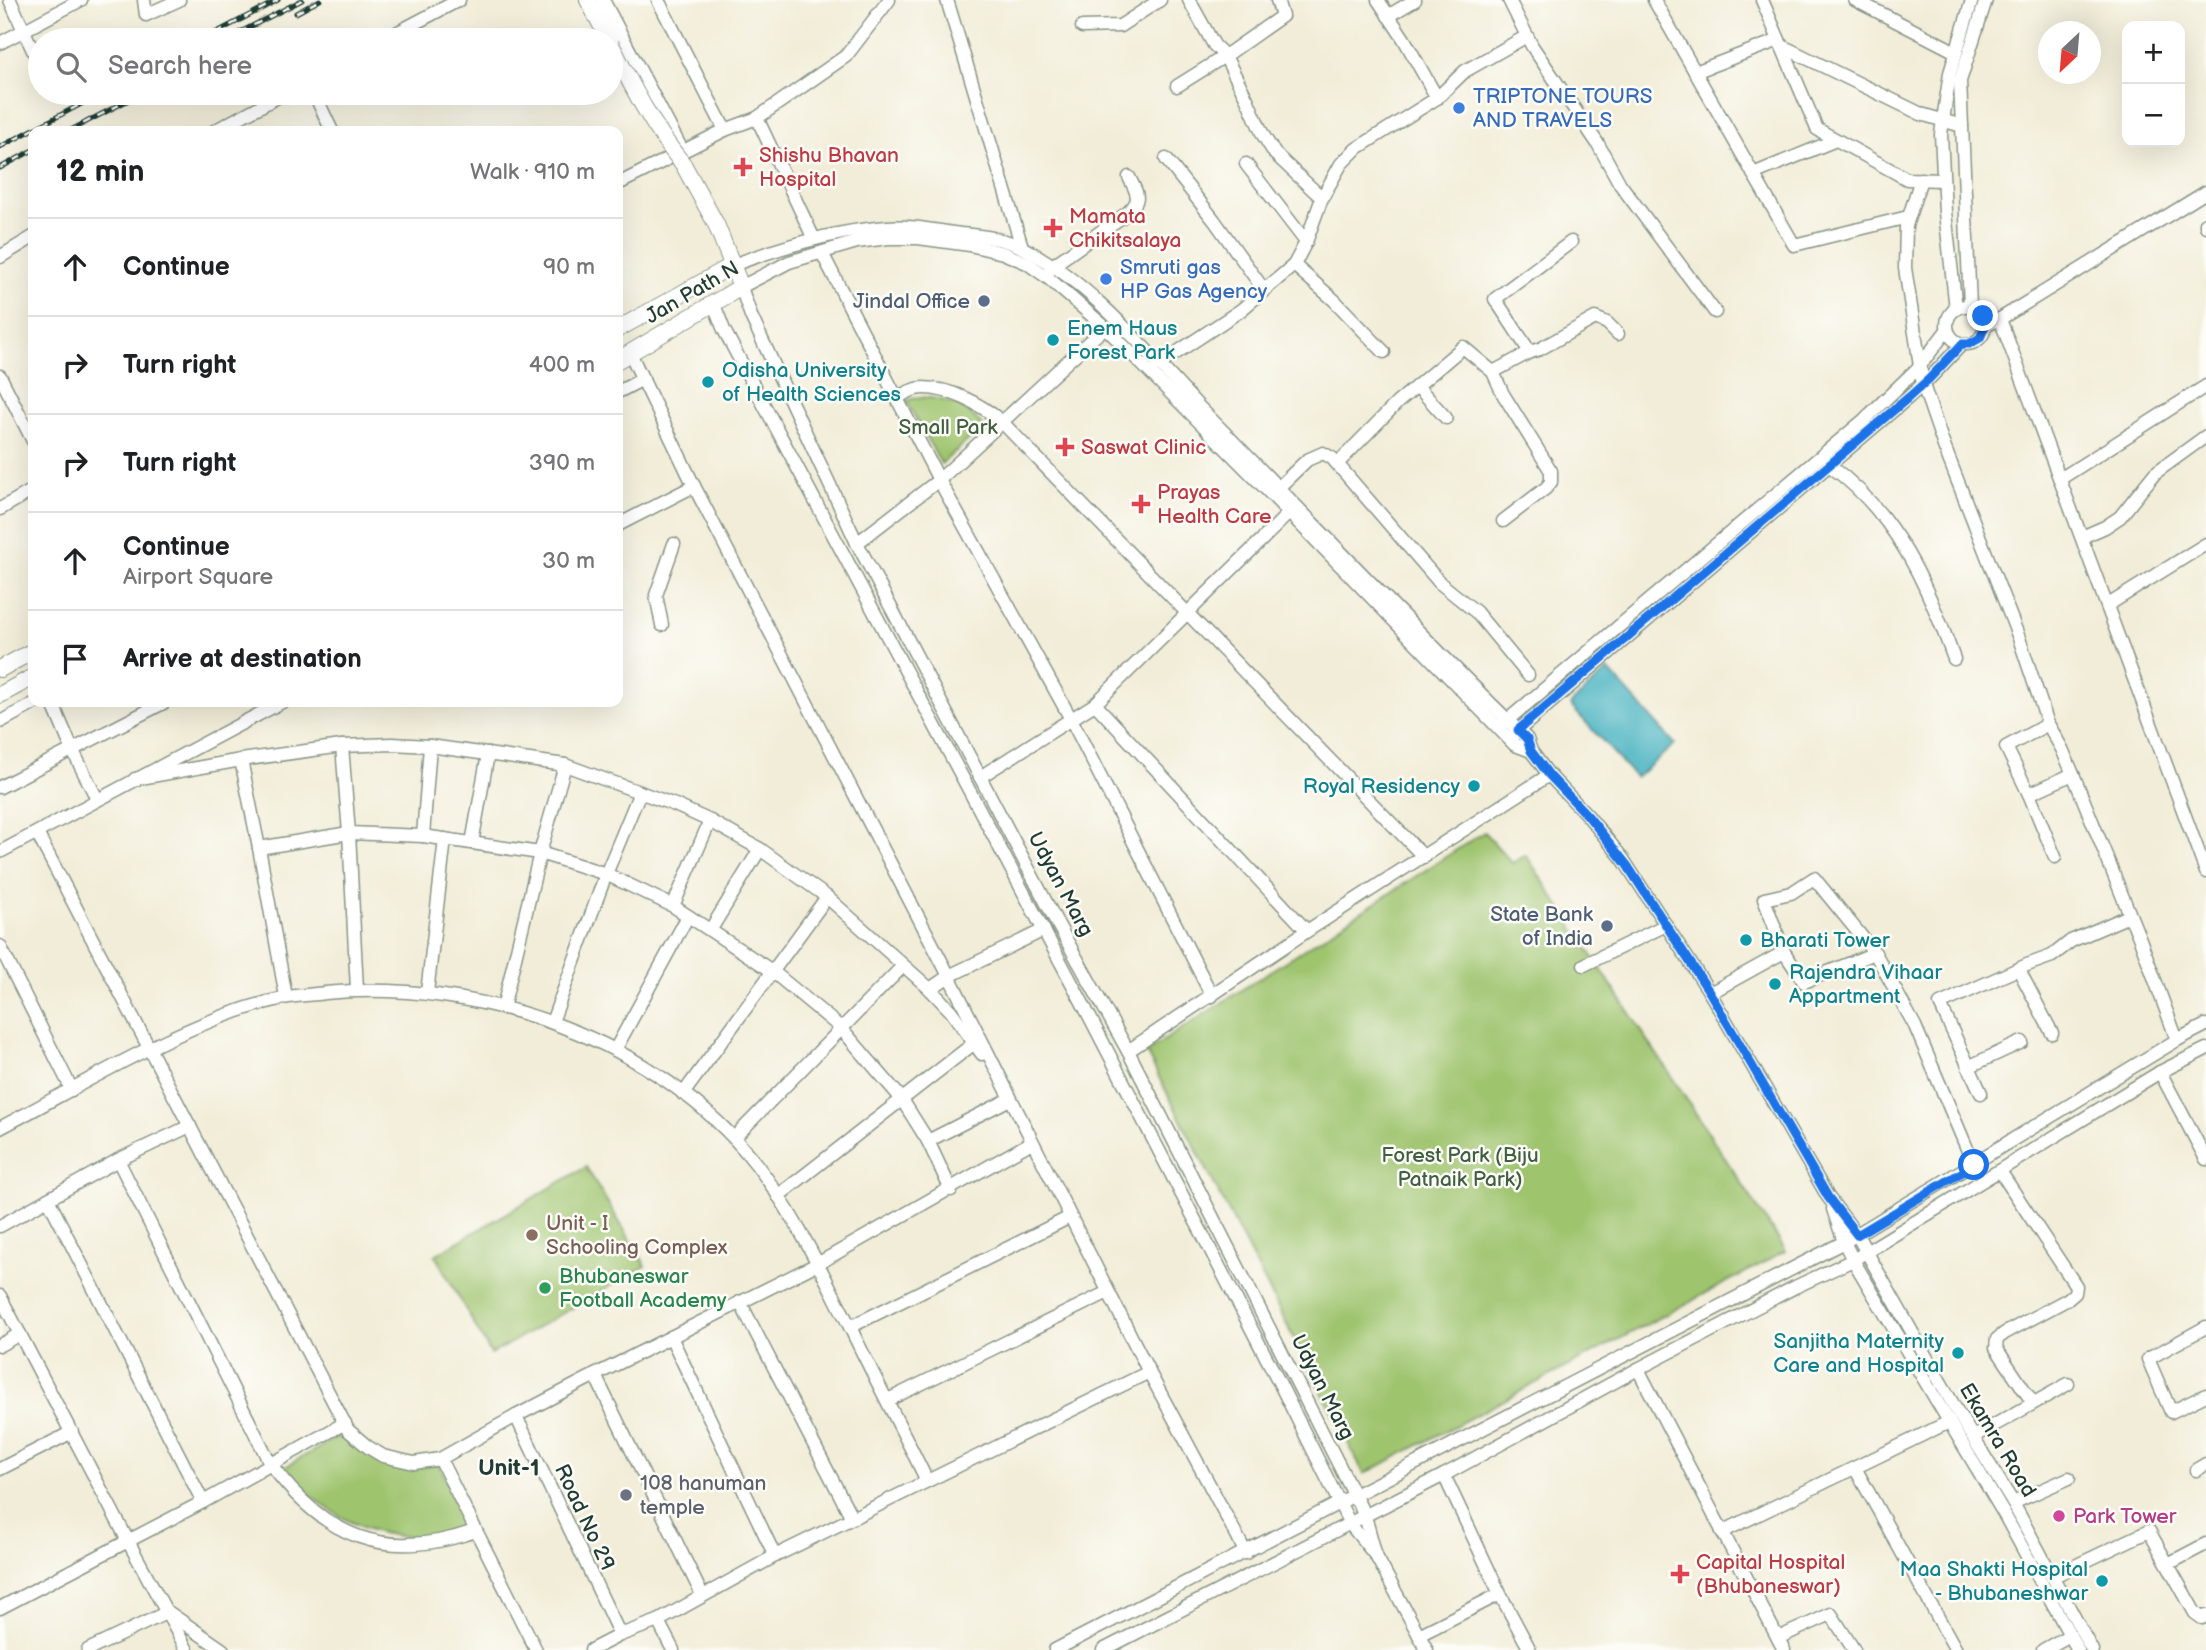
<!DOCTYPE html>
<html lang="en">
<head>
<meta charset="utf-8">
<style>
  body { margin:0; font-family:"Balsamiq Sans",sans-serif; background:#f6f6f6; color:#202124 }
  .controls { position:absolute; right:21px; top:21px; display:grid; overflow:hidden; border-radius:14px; box-shadow:0 7px 28px #0002 }
  .controls button { width:63px; height:63px; display:grid; place-items:center; padding:0; border:0; border-bottom:2px solid #e0e0e0; background:#fff; color:#202124; font:35px sans-serif }
  .compass { position:absolute; left:2038px; top:21px; width:63px; height:63px; border-radius:50%; background:#fff; box-shadow:0 7px 28px #0002; rotate:206deg }
  .stop { position:absolute; width:21px; height:21px; margin:-16px; border:5px solid #1a73e8; border-radius:50%; background:#fff }
  .stop.end { background:#1a73e8; border-color:#fff; box-shadow:0 2px 7px #0008 }
  .list { margin:0; padding:0; list-style:none }
  h2 { display:flex; justify-content:space-between; align-items:center; height:91px; margin:0; padding:0 28px; font-size:30px }
  h2 small { font-size:23px; font-weight:400; color:#757577 }
  .list li { display:grid; grid-template-columns:46px 1fr auto; gap:21px; align-items:center; box-sizing:border-box; height:98px; padding:0 28px; border-top:2px solid #e0e0e0 }
  .list b { display:block; font-size:26px; white-space:nowrap }
  .list p { margin:0; font-size:23px; white-space:nowrap; color:#757577 }
  .list em { font-size:23px; font-style:normal; color:#757577 }
  .icon { flex:none; width:38px; height:38px; fill:none; stroke:currentColor; stroke-width:2; stroke-linecap:round; stroke-linejoin:round }
  .map { position:relative; flex:none; width:2206px; height:1650px; overflow:hidden }
  .search { position:absolute; background:#fff; box-shadow:0 7px 28px #0002; left:28px; top:28px; width:595px; height:77px; display:flex; align-items:center; gap:18px; box-sizing:border-box; padding:0 24px; border-radius:38px; color:#757577; font-size:26px }
  .panel { position:absolute; background:#fff; box-shadow:0 7px 28px #0002; left:28px; top:126px; width:595px; height:581px; border-radius:14px }
  .map>svg:first-child { display:block }
</style>
</head>
<body>
<div class="map">
<svg width="2206" height="1650" viewBox="0 0 2206 1650">
  <rect width="100%" height="100%" fill="#fdfcf7"/>
  <filter id="ink" filterUnits="userSpaceOnUse"><feTurbulence type="fractalNoise" baseFrequency=".0143" numOctaves="2"/><feDisplacementMap in="SourceGraphic" scale="14" xChannelSelector="R" yChannelSelector="G"/><feConvolveMatrix kernelMatrix="1 2 1 2 8 2 1 2 1" color-interpolation-filters="sRGB"/></filter>
  <filter id="wash" filterUnits="userSpaceOnUse"><feTurbulence type="fractalNoise" baseFrequency=".00686" numOctaves="4" result="noise"/><feDisplacementMap in="SourceGraphic" scale="28" xChannelSelector="R" yChannelSelector="G"/><feGaussianBlur stdDeviation="1.57" result="paint"/><feColorMatrix in="noise" values="0 0 0 0 0 0 0 0 0 0 0 0 0 0 0 0 0 1.4 0 .05"/><feComposite in="paint" operator="in"/></filter>
  <g filter="url(#wash)">
    <rect width="100%" height="100%" fill="#f2edd8"/>
    <g fill="#9fc46e" stroke="#5f8051" stroke-width="2">
      <path d="M 919,397 C 944,398 968,406 983,427 L 941,464 L 906,401 Z"/>
      <polygon points="1484,832 1512,863 1526,855 1786,1251 1364,1474 1146,1052"/>
      <polygon points="586,1167 646,1266 491,1354 435,1255"/>
      <path d="M 346,1432 C 356,1442 365,1453 376,1459 C 394,1468 420,1464 439,1465 L 469,1523 C 457,1528 444,1533 432,1535 C 374,1544 319,1512 285,1467 Z"/>
    </g>
    <polygon fill="#42b0bf" stroke="#30767a" stroke-width="2" points="1608,670 1675,744 1636,778 1570,705"/>
  </g>
  <g filter="url(#ink)">
    <g fill="none" stroke-linecap="round" stroke-linejoin="round">
      <defs>
        <g id="minor">
          <polyline points="10,0 40,66"/>
          <polyline points="144,0 146,15 179,0"/>
          <polyline points="603,0 682,150"/>
          <polyline points="658,0 725,130"/>
          <polyline points="947,0 1022,247"/>
          <polyline points="1189,0 1214,45 1225,56 1247,99 1263,135 1275,154 1322,198"/>
          <polyline points="1378,0 1404,39 1437,98"/>
          <polyline points="1509,0 1532,46 1598,144 1620,184 1715,312"/>
          <polyline points="1654,0 1794,245 1908,217"/>
          <polyline points="1762,0 1817,129 1907,179 1943,180"/>
          <polyline points="1855,0 1956,52"/>
          <polyline points="1388,16 1415,0"/>
          <polyline points="1082,27 1120,26 1160,0"/>
          <polyline points="383,40 459,0"/>
          <polyline points="0,43 81,0"/>
          <polyline points="1782,46 1921,114 1962,126"/>
          <polyline points="1695,72 1779,40"/>
          <polyline points="1177,86 1225,56 1282,16 1277,0"/>
          <polyline points="314,93 332,131"/>
          <polyline points="757,118 814,239"/>
          <polyline points="214,131 285,93"/>
          <polyline points="1166,159 1214,220 1264,290"/>
          <polyline points="1246,164 1306,242"/>
          <polyline points="1753,174 1836,140"/>
          <polyline points="1921,179 1906,226 1905,268 1923,385 1944,446 2019,638 2048,724 2062,749 2073,774 2141,942 2177,1040"/>
          <polyline points="618,184 725,130 757,118 846,56 889,0"/>
          <polyline points="2206,223 2206,226"/>
          <polyline points="822,253 939,480 1071,719 1212,996"/>
          <polyline points="0,257 33,237"/>
          <path d="M 733,265 C 783,246 834,231 887,227 C 911,225 937,231 961,234 C 981,236 1005,238 1023,248 C 1094,284 1148,354 1203,411 C 1311,520 1416,632 1527,739 L 1531,751 L 1549,775 L 1588,816 L 1623,859 L 1710,993 L 1828,1197 L 1857,1235 L 1958,1413 L 2013,1503 L 2092,1650"/>
          <polyline points="1294,265 1334,300 1384,352"/>
          <path d="M 1050,270 L 1052,266 L 1126,214 C 1143,199 1137,194 1129,177"/>
          <polyline points="713,302 724,330 1083,1004 1279,1382 1350,1524 1376,1556 1427,1650"/>
          <circle cx="1966" cy="325" r="19"/>
          <polyline points="1970,306 1960,81 1986,0"/>
          <polyline points="1956,309 1945,212 1941,134 1950,73 1972,0"/>
          <polyline points="2000,319 2206,872"/>
          <polyline points="1985,326 2000,319 2206,192"/>
          <polyline points="1530,352 1540,349 1595,318 1607,323 1618,334"/>
          <polyline points="630,353 694,486 949,976 1149,1372 1246,1553"/>
          <polyline points="1158,365 1241,310 1294,265 1306,242 1322,198 1341,164 1356,149 1437,98 1465,71 1527,36"/>
          <polyline points="1493,372 1530,352 1495,299 1571,242"/>
          <polyline points="0,376 33,441"/>
          <polyline points="1417,386 1446,418"/>
          <polyline points="618,392 643,379"/>
          <path d="M 897,398 C 905,393 914,388 923,388 C 951,388 980,404 1001,421 L 1424,857"/>
          <polyline points="1338,463 1398,402 1463,347 1493,372 1503,394 1551,471 1551,482 1546,488 1503,521"/>
          <path d="M 1829,465 C 1896,513 1927,584 1954,659"/>
          <polyline points="2060,479 2206,386"/>
          <polyline points="1278,488 1307,460 1323,453 1332,458 1440,583 1476,612 1528,675"/>
          <polyline points="0,509 33,490"/>
          <polyline points="618,525 694,486"/>
          <polyline points="2082,537 2105,527 2120,517 2155,473 2206,436"/>
          <polyline points="857,543 939,480 1105,327"/>
          <polyline points="2108,605 2206,544"/>
          <polyline points="662,625 656,595 674,544"/>
          <polyline points="52,702 72,749 97,799"/>
          <polyline points="1095,704 1307,931"/>
          <polyline points="0,722 37,702"/>
          <polyline points="1504,723 1864,420 1919,367 1947,330"/>
          <polyline points="2048,724 2006,747 2029,794 2073,774"/>
          <polyline points="1514,734 1909,397 1929,379 1962,344"/>
          <polyline points="342,746 349,833 357,990"/>
          <polyline points="241,760 259,848"/>
          <polyline points="980,777 1095,704 1289,513"/>
          <polyline points="135,779 241,760 342,746 392,744 430,746 565,765 675,805 710,821 760,849 827,897 930,989 951,1011 982,1054"/>
          <polyline points="0,787 165,702"/>
          <polyline points="2029,794 2055,857"/>
          <polyline points="37,833 348,1430 368,1447 383,1456 414,1463 440,1459 516,1416 595,1375 819,1263 1032,1142"/>
          <polyline points="423,836 430,746"/>
          <polyline points="472,843 488,754"/>
          <polyline points="0,852 282,702"/>
          <polyline points="673,906 710,821"/>
          <polyline points="711,929 760,849"/>
          <polyline points="0,946 72,1090"/>
          <polyline points="1784,952 1764,899 1791,893 1814,878 1875,953"/>
          <polyline points="1584,965 1666,925"/>
          <polyline points="2019,970 2052,1033"/>
          <polyline points="930,989 949,976 1044,930"/>
          <polyline points="427,993 445,839"/>
          <polyline points="1710,993 1784,952 1804,982 1875,953 1915,1026 1974,1165"/>
          <polyline points="286,997 259,848 349,833 423,836 540,853 606,874 673,906 772,971 841,1028 901,1098 928,1141 951,1190"/>
          <polyline points="503,1008 540,853 565,765"/>
          <polyline points="552,1022 606,874 640,792"/>
          <polyline points="615,1050 688,916"/>
          <polyline points="1128,1051 1307,931 1549,775"/>
          <polyline points="1968,1067 2022,1042"/>
          <polyline points="2160,1072 2206,1159"/>
          <polyline points="1981,1093 1940,1004 2027,965 2052,956 2071,941 2129,916"/>
          <polyline points="683,1094 827,897"/>
          <path d="M 0,1128 C 89,1081 185,1020 284,998 C 297,995 312,995 325,993 C 479,978 659,1040 756,1164 C 794,1213 821,1270 849,1325 C 874,1377 902,1429 927,1481"/>
          <polyline points="734,1138 903,966"/>
          <polyline points="928,1141 1010,1099"/>
          <path d="M 118,1160 L 270,1463 C 325,1539 387,1562 475,1531"/>
          <polyline points="2000,1171 2076,1286 2075,1293 2068,1299 2005,1333 1997,1339 1996,1348 2033,1403"/>
          <polyline points="778,1196 973,1044"/>
          <polyline points="48,1199 203,1502"/>
          <polyline points="1833,1209 1844,1242 1853,1260 2004,1514 2078,1650"/>
          <polyline points="0,1226 118,1160 190,1126"/>
          <polyline points="0,1296 128,1541 203,1502 345,1423"/>
          <polyline points="740,1302 852,1518"/>
          <polyline points="850,1327 1070,1217"/>
          <polyline points="2206,1327 2148,1359 2171,1412 2206,1395"/>
          <polyline points="671,1337 775,1556"/>
          <polyline points="0,1345 20,1334"/>
          <polyline points="1638,1369 1784,1650"/>
          <polyline points="595,1375 702,1595"/>
          <polyline points="888,1400 1108,1292"/>
          <polyline points="516,1416 620,1635"/>
          <polyline points="1973,1437 2068,1384"/>
          <polyline points="440,1459 536,1650"/>
          <polyline points="1855,1468 1956,1650"/>
          <polyline points="0,1469 72,1432"/>
          <polyline points="2196,1470 2206,1464"/>
          <polyline points="1444,1475 1500,1594 1530,1650"/>
          <polyline points="2013,1503 2069,1478"/>
          <polyline points="1722,1532 1949,1422"/>
          <polyline points="1376,1556 1365,1516 1128,1051 1057,923 857,543 751,316 741,287 789,262 857,242 888,238 918,238 970,245 1003,253 1027,263 1047,277 1105,327 1265,488 1515,745 1531,751"/>
          <polyline points="2168,1564 2206,1544"/>
          <polyline points="2054,1576 2149,1531 2195,1613 2202,1618 2206,1616"/>
          <polyline points="0,1608 128,1541 187,1650"/>
          <polyline points="658,1621 673,1650"/>
          <polyline points="1419,1635 1500,1594"/>
          <polyline points="1778,1638 1831,1614 1854,1650"/>
          <polyline points="88,1650 168,1612 223,1650"/>
          <polyline points="591,1650 620,1635 658,1621 775,1556 1149,1372"/>
          <polyline points="1055,1650 1844,1242 2177,1040 2206,1025"/>
          <polyline points="1103,1650 1444,1475 1638,1369 1795,1287 1853,1260 2160,1072 2206,1049"/>
          <polyline points="2043,1650 2070,1635"/>
        </g>
        <g id="major">
          <polyline points="588,0 609,40"/>
          <polyline points="618,329 733,265"/>
          <polyline points="618,360 741,287 716,224 683,164"/>
          <polyline points="0,669 33,651"/>
          <polyline points="0,695 33,677"/>
        </g>
      </defs>
      <use href="#minor" stroke="#889586" stroke-width="15"/>
      <use href="#major" stroke="#889586" stroke-width="18"/>
      <use href="#minor" stroke="#fff" stroke-width="12"/>
      <use href="#major" stroke="#fff" stroke-width="16"/>
      <defs>
        <g id="rail">
          <polyline points="296,13 320,0"/>
          <polyline points="202,40 278,0"/>
          <polyline points="225,40 302,0"/>
          <polyline points="69,131 142,93"/>
          <polyline points="0,147 102,93"/>
          <polyline points="0,168 33,150"/>
        </g>
      </defs>
      <use href="#rail" stroke="#1f3d34" stroke-width="5"/>
      <use href="#rail" stroke="#fdfcf7" stroke-width="2.5" stroke-dasharray="8" stroke-linecap="butt"/>
      <defs>
        <path id="major-bridge" d="M 611,44 C 632,86 652,127 683,164"/>
      </defs>
      <use href="#major-bridge" stroke="#889586" stroke-width="18" stroke-linecap="butt"/>
      <use href="#major-bridge" stroke="#fff" stroke-width="16"/>
    </g>
  </g>
  <g fill="none" stroke-linecap="round" stroke-linejoin="round" filter="url(#ink)">
    <polyline stroke="#1a73e8" stroke-width="9" points="1974,1165 1857,1235 1828,1197 1710,993 1627,865 1588,816 1549,775 1531,751 1527,739 1518,730 1909,397 1929,379 1962,344 1969,344 1980,338 1985,326 1983,316"/>
  </g>
  <g fill="#3f7fe0" stroke="#fdfcf7" stroke-width="2.5">
    <circle cx="1459" cy="108" r="7"/>
    <circle cx="1106" cy="279" r="7"/>
  </g>
  <g fill="#e0444e" stroke="#fdfcf7" stroke-width="2.5">
    <path d="M739.5 156.5h7v7h7v7h-7v7h-7v-7h-7v-7h7z"/>
    <path d="M1049.5 217.5h7v7h7v7h-7v7h-7v-7h-7v-7h7z"/>
    <path d="M1061.5 436.5h7v7h7v7h-7v7h-7v-7h-7v-7h7z"/>
    <path d="M1137.5 493.5h7v7h7v7h-7v7h-7v-7h-7v-7h7z"/>
    <path d="M1676.5 1563.5h7v7h7v7h-7v7h-7v-7h-7v-7h7z"/>
  </g>
  <g fill="#5c6f8a" stroke="#fdfcf7" stroke-width="2.5">
    <circle cx="984" cy="301" r="7"/>
    <circle cx="1607" cy="926" r="7"/>
  </g>
  <g fill="#0f9aa8" stroke="#fdfcf7" stroke-width="2.5">
    <circle cx="1053" cy="340" r="7"/>
    <circle cx="708" cy="382" r="7"/>
    <circle cx="1474" cy="786" r="7"/>
    <circle cx="1746" cy="940" r="7"/>
    <circle cx="1775" cy="984" r="7"/>
    <circle cx="1958" cy="1353" r="7"/>
    <circle cx="2102" cy="1581" r="7"/>
  </g>
  <circle fill="#8d6e63" stroke="#fdfcf7" stroke-width="2.5" cx="532" cy="1235" r="7"/>
  <circle fill="#2e9e5b" stroke="#fdfcf7" stroke-width="2.5" cx="545" cy="1288" r="7"/>
  <circle fill="#6b7280" stroke="#fdfcf7" stroke-width="2.5" cx="626" cy="1495" r="7"/>
  <circle fill="#d1479c" stroke="#fdfcf7" stroke-width="2.5" cx="2059" cy="1516" r="7"/>
  <g text-anchor="middle" stroke-width="5" stroke-linejoin="round" paint-order="stroke">
    <g font-size="21" fill="#366cbe" stroke="#fdfcf7" text-anchor="start">
      <text x="1473" y="103">TRIPTONE TOURS<tspan x="1473" dy="24">AND TRAVELS</tspan></text>
      <text x="1120" y="274">Smruti gas<tspan x="1120" dy="24">HP Gas Agency</tspan></text>
    </g>
    <g font-size="21" fill="#be3a42" stroke="#fdfcf7" text-anchor="start">
      <text x="759" y="162">Shishu Bhavan<tspan x="759" dy="24">Hospital</tspan></text>
      <text x="1069" y="223">Mamata<tspan x="1069" dy="24">Chikitsalaya</tspan></text>
      <text x="1081" y="454">Saswat Clinic</text>
      <text x="1157" y="499">Prayas<tspan x="1157" dy="24">Health Care</tspan></text>
      <text x="1696" y="1569">Capital Hospital<tspan x="1696" dy="24">(Bhubaneswar)</tspan></text>
    </g>
    <g font-size="21" fill="#1f3d34" stroke="#fdfcf7">
      <text transform="translate(692 292) rotate(-30)" y="7">Jan Path N</text>
      <text transform="translate(1061 884) rotate(62)" y="7">Udyan Marg</text>
      <text transform="translate(1323 1387) rotate(63)" y="7">Udyan Marg</text>
      <text transform="translate(1998 1440) rotate(59)" y="7">Ekamra Road</text>
      <text transform="translate(585 1517) rotate(65)" y="7">Road No 29</text>
    </g>
    <g font-size="21" fill="#4e5e75" stroke="#fdfcf7" text-anchor="end">
      <text x="970" y="308">Jindal Office</text>
      <text x="1593" y="921">State Bank<tspan x="1593" dy="24">of India</tspan></text>
    </g>
    <g font-size="21" fill="#0d838f" stroke="#fdfcf7" text-anchor="start">
      <text x="1067" y="335">Enem Haus<tspan x="1067" dy="24">Forest Park</tspan></text>
      <text x="722" y="377">Odisha University<tspan x="722" dy="24">of Health Sciences</tspan></text>
      <text x="1460" y="793" text-anchor="end">Royal Residency</text>
      <text x="1760" y="947">Bharati Tower</text>
      <text x="1789" y="979">Rajendra Vihaar<tspan x="1789" dy="24">Appartment</tspan></text>
      <text x="1944" y="1348" text-anchor="end">Sanjitha Maternity<tspan x="1944" dy="24">Care and Hospital</tspan></text>
      <text x="2088" y="1576" text-anchor="end">Maa Shakti Hospital<tspan x="2088" dy="24">- Bhubaneshwar</tspan></text>
    </g>
    <g font-size="21" fill="#3f5f42" stroke="#fdfcf7">
      <text x="948" y="434">Small Park</text>
      <text x="1460" y="1162">Forest Park (Biju<tspan x="1460" dy="24">Patnaik Park)</tspan></text>
    </g>
    <g font-size="21" fill="#785e54" stroke="#fdfcf7" text-anchor="start">
      <text x="546" y="1230">Unit - I<tspan x="546" dy="24">Schooling Complex</tspan></text>
    </g>
    <g font-size="21" fill="#27864d" stroke="#fdfcf7" text-anchor="start">
      <text x="559" y="1283">Bhubaneswar<tspan x="559" dy="24">Football Academy</tspan></text>
    </g>
    <g font-size="21" fill="#5b616d" stroke="#fdfcf7" text-anchor="start">
      <text x="640" y="1490">108 hanuman<tspan x="640" dy="24">temple</tspan></text>
    </g>
    <g font-size="21" fill="#b23c85" stroke="#fdfcf7" text-anchor="start">
      <text x="2073" y="1523">Park Tower</text>
    </g>
    <g font-size="23" font-weight="bold" fill="#1f3d34" stroke="#fdfcf7">
      <text x="509" y="1475">Unit-1</text>
    </g>
  </g>
</svg>
<div class="controls">
<button>+</button>
<button>−</button>
</div>
<svg class="compass" viewBox="-18 -18 36 36"><path d="M0-13l5 13h-10z" fill="#e53935"/><path d="M0 13l5-13h-10z" fill="#757577"/></svg>
<div class="stop" style="left:1974px;top:1165px"></div>
<div class="stop end" style="left:1983px;top:316px"></div>
<div class="search"><svg class="icon" aria-label="search" viewBox="0 0 24 24"><circle cx="10" cy="10" r="6"/><path d="M15 15l6 6"/></svg>Search here</div>
<section class="panel">
<h2>12 min<small>Walk · 910 m</small></h2>
<ul class="list">
<li><svg class="icon" aria-label="ahead" viewBox="0 0 24 24"><path d="M12 20V5M6 11l6-6 6 6"/></svg><div><b>Continue</b></div><em>90 m</em></li>
<li><svg class="icon" aria-label="right" viewBox="0 0 24 24"><path d="M7 20v-9h11M14 6l5 5-5 5"/></svg><div><b>Turn right</b></div><em>400 m</em></li>
<li><svg class="icon" aria-label="right" viewBox="0 0 24 24"><path d="M7 20v-9h11M14 6l5 5-5 5"/></svg><div><b>Turn right</b></div><em>390 m</em></li>
<li><svg class="icon" aria-label="ahead" viewBox="0 0 24 24"><path d="M12 20V5M6 11l6-6 6 6"/></svg><div><b>Continue</b><p>Airport Square</p></div><em>30 m</em></li>
<li><svg class="icon" aria-label="arrive" viewBox="0 0 24 24"><path d="M6 21V4h12l-3 4 3 4H6"/></svg><div><b>Arrive at destination</b></div></li>
</ul>
</section>
</div>
</body>
</html>
